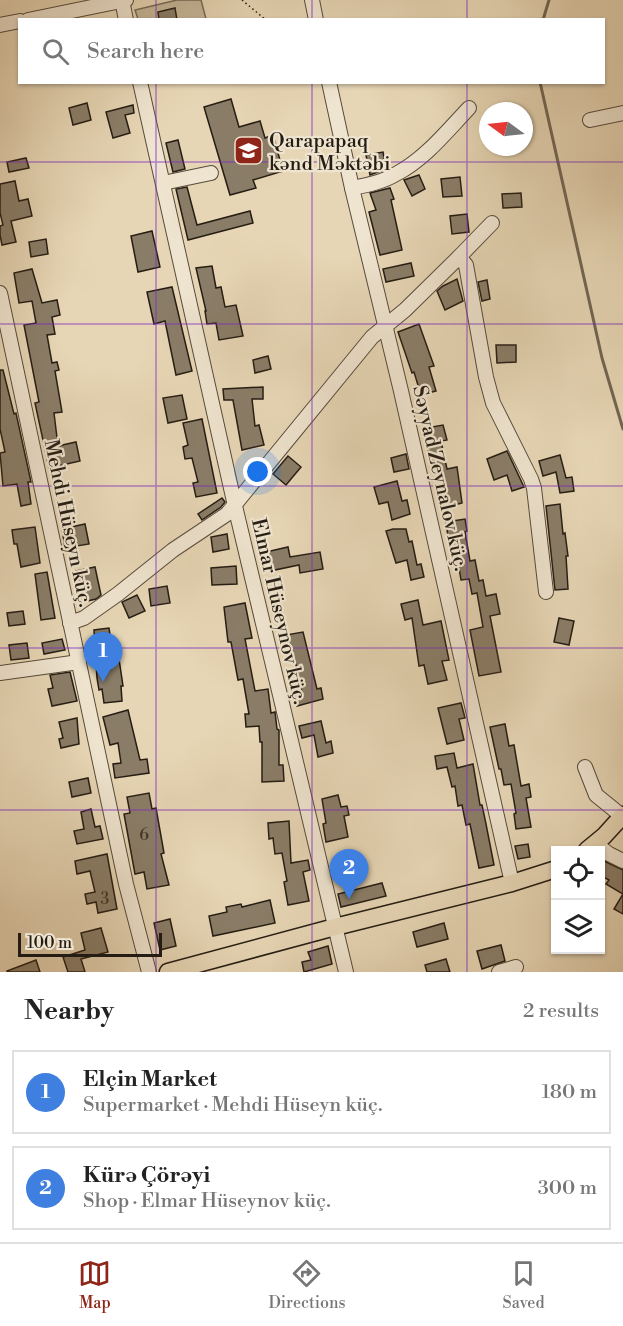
<!DOCTYPE html>
<html lang="en">
<head>
<meta charset="utf-8">
<style>
  body { margin:0; font-family:"Libre Bodoni",serif; background:#f2f2f2; color:#222 }
  .controls { position:absolute; right:18px; bottom:18px; display:grid; overflow:hidden; border-radius:0px; box-shadow:0 2px 4px #0004 }
  .controls button { width:54px; height:54px; display:grid; place-items:center; padding:0; border:0; border-bottom:2px solid #e0e0e0; background:#fff; color:#222; font:30px sans-serif }
  .compass { position:absolute; left:479px; top:102px; width:54px; height:54px; border-radius:50%; background:#fff; box-shadow:0 2px 4px #0004; rotate:285deg }
  .scale { position:absolute; left:18px; bottom:15px; width:144px; box-sizing:border-box; padding-left:6px; border:3px solid #251d14; border-top:0; font-size:16px; line-height:21px; white-space:nowrap; color:#251d14; -webkit-text-stroke:4px #efe4cf; paint-order:stroke }
  .you { position:absolute; left:258px; top:472px; width:21px; height:21px; margin:-15px; border:4px solid #fff; border-radius:50%; background:#1a73e8; box-shadow:0 0 0 9px #1a73e833 }
  .badge { display:grid; place-items:center; width:39px; height:39px; border-radius:50%; background:#8f2418; color:#fff; font-size:20px; font-weight:700 }
  .pin { position:absolute; translate:-50% -50px; filter:drop-shadow(0 2px 3px #0008) }
  .pin::after { content:''; position:absolute; top:32px; width:21px; height:18px; background:inherit; clip-path:polygon(0 0,100% 0,50% 100%) }
  .list { margin:0; padding:0; list-style:none }
  h2 { display:flex; justify-content:space-between; align-items:center; height:78px; margin:0; padding:0 24px; font-size:26px }
  h2 small { font-size:20px; font-weight:400; color:#767676 }
  .list li { display:grid; grid-template-columns:39px 1fr auto; gap:18px; align-items:center; box-sizing:border-box; height:84px; margin:0 12px 12px; padding:0 12px; border:2px solid #e0e0e0; border-radius:0px }
  .list b { display:block; font-size:22px; white-space:nowrap }
  .list p { margin:0; font-size:20px; white-space:nowrap; color:#767676 }
  .list em { font-size:20px; font-style:normal; color:#767676 }
  .icon { flex:none; width:33px; height:33px; fill:none; stroke:currentColor; stroke-width:2; stroke-linecap:round; stroke-linejoin:round }
  .map { position:relative; flex:none; width:623px; height:972px; overflow:hidden }
  .search { position:absolute; background:#fff; box-shadow:0 2px 4px #0004; left:18px; right:18px; top:18px; height:66px; display:flex; align-items:center; gap:15px; box-sizing:border-box; padding:0 21px; border-radius:0px; color:#767676; font-size:22px }
  .sheet { height:270px; background:#fff }
  nav { display:flex; justify-content:space-around; align-items:center; box-sizing:border-box; height:84px; border-top:2px solid #e0e0e0; background:#fff; font-size:16px; color:#767676 }
  nav a { display:grid; justify-items:center; gap:3px }
  nav .on { color:#8f2418 }
  .map>svg:first-child { display:block }
</style>
</head>
<body>
<div class="map">
<svg width="623" height="972" viewBox="0 0 623 972">
  <rect width="100%" height="100%" fill="#e7d6b5"/>
  <filter id="stains"><feTurbulence type="fractalNoise" baseFrequency=".00333" numOctaves="4"/><feColorMatrix values="0 0 0 0 .2 0 0 0 0 .09 0 0 0 0 .02 0 0 0 .5 -.17"/></filter>
  <radialGradient id="worn" r=".72"><stop offset=".6" stop-color="#630" stop-opacity="0"/><stop offset="1" stop-color="#630" stop-opacity=".3"/></radialGradient>
  <polygon fill="#c6b79a" stroke="#766a57" stroke-width="1.5" points="177,0 201,0 206,19 138,19 135,10"/>
  <g fill="none" stroke-linecap="round" stroke-linejoin="round">
    <g stroke="#726654" stroke-width="3">
      <polyline points="543,20 549,0"/>
      <polyline points="540,82 602,358 623,429"/>
    </g>
  </g>
  <g fill="#8a7d68" stroke="#251d14" stroke-width="1.5">
    <polygon points="175,8 177,20 159,20 158,12"/>
    <polygon points="231,99 239,127 260,121 265,138 273,135 283,171 253,180 256,188 230,195 204,107"/>
    <polygon points="87,103 91,120 73,125 69,108"/>
    <polygon points="133,105 134,113 125,115 130,133 113,138 106,112"/>
    <polygon points="178,140 185,169 173,172 166,143"/>
    <polygon points="383,152 386,169 370,175 366,155"/>
    <polygon points="26,158 29,168 9,172 7,162"/>
    <polygon points="419,175 425,189 412,196 404,180"/>
    <polygon points="460,177 462,196 443,197 441,179"/>
    <polygon points="15,181 19,201 28,199 32,216 11,221 16,242 2,245 0,235 0,226 3,225 0,213 0,184"/>
    <polygon points="187,187 197,225 250,211 253,223 188,240 176,189"/>
    <polygon points="390,188 394,199 391,200 402,250 380,255 369,212 376,210 370,193"/>
    <polygon points="521,193 522,207 503,208 502,194"/>
    <polygon points="467,214 469,232 452,234 450,216"/>
    <polygon points="152,231 160,267 138,272 131,236"/>
    <polygon points="46,239 48,254 31,257 29,242"/>
    <polygon points="411,263 414,276 386,282 383,269"/>
    <polygon points="212,266 216,288 221,287 225,307 236,305 243,336 219,340 216,323 207,324 205,311 206,311 196,268"/>
    <polygon points="32,269 42,303 57,300 60,315 52,317 55,334 47,335 52,363 57,362 59,370 55,371 62,412 54,413 58,446 76,442 80,461 49,468 35,403 39,402 24,325 36,323 32,301 19,303 14,273"/>
    <polygon points="457,279 463,301 445,310 437,291 443,286"/>
    <polygon points="487,280 490,299 482,301 478,282"/>
    <polygon points="172,287 192,371 176,375 165,321 154,324 147,292"/>
    <polygon points="419,324 434,366 429,367 436,391 421,395 414,372 412,373 398,332"/>
    <polygon points="496,345 516,345 516,362 497,363"/>
    <polygon points="268,356 271,369 255,373 253,360"/>
    <polygon points="0,370 3,370 14,414 16,413 31,482 28,482 31,504 21,506 17,484 3,486 0,453 5,452 0,429"/>
    <polygon points="263,387 263,399 252,399 255,426 259,425 264,445 242,450 233,400 224,400 223,389"/>
    <polygon points="182,395 187,419 168,423 163,398"/>
    <polygon points="202,419 217,493 196,497 193,483 198,482 192,458 185,459 183,447 188,445 183,423"/>
    <polygon points="443,425 447,440 441,441 447,469 457,467 462,503 447,507 437,462 430,463 427,447 430,446 426,428"/>
    <polygon points="507,451 524,487 512,491 507,475 494,480 487,459"/>
    <polygon points="406,454 409,469 394,472 391,458"/>
    <polygon points="560,455 566,478 572,477 574,491 560,493 556,472 543,476 539,461"/>
    <polygon points="288,456 301,467 286,485 273,474"/>
    <polygon points="397,481 402,501 407,500 410,514 392,520 388,502 379,504 374,487"/>
    <polygon points="222,498 225,502 221,507 202,520 198,514"/>
    <polygon points="560,504 563,534 565,533 568,556 566,556 568,589 555,590 546,506"/>
    <polygon points="465,519 467,531 465,532 470,561 475,560 479,581 483,580 486,596 496,594 500,614 490,616 501,672 479,676 470,630 483,627 477,593 472,594 469,579 461,580 456,549 450,551 446,522"/>
    <polygon points="85,524 89,544 65,548 62,529"/>
    <polygon points="35,527 40,563 21,567 17,544 14,544 12,530"/>
    <polygon points="393,529 406,529 409,542 412,541 417,565 421,564 424,577 411,580 407,560 396,563 386,531"/>
    <polygon points="227,534 229,549 213,552 211,537"/>
    <polygon points="288,547 290,557 320,552 323,569 300,573 299,565 270,571 266,552"/>
    <polygon points="236,566 237,584 212,585 211,568"/>
    <polygon points="95,567 101,595 96,599 83,602 76,571"/>
    <polygon points="47,572 55,618 41,620 35,574"/>
    <polygon points="167,586 170,603 151,606 149,589"/>
    <polygon points="137,595 145,611 129,618 122,602"/>
    <polygon points="418,600 423,625 441,621 449,660 442,661 447,680 428,684 424,665 419,666 412,618 405,620 401,604"/>
    <polygon points="245,603 252,638 245,639 255,691 268,689 271,713 275,712 277,729 279,730 279,765 283,765 284,781 262,782 262,742 260,742 259,726 246,727 245,714 249,714 243,679 238,680 231,642 228,642 224,607"/>
    <polygon points="23,611 25,624 9,626 7,613"/>
    <polygon points="559,618 574,621 569,645 554,642"/>
    <polygon points="109,628 111,642 113,642 115,659 119,659 123,686 121,686 122,701 104,703 102,689 99,690 97,678 94,630"/>
    <polygon points="303,632 317,689 321,688 323,699 297,706 294,695 302,693 298,673 291,645 283,647 280,636"/>
    <polygon points="62,639 65,650 44,654 42,643"/>
    <polygon points="27,643 29,658 11,660 9,645"/>
    <polygon points="70,672 77,701 52,706 48,689 53,688 50,675"/>
    <polygon points="461,703 465,718 459,719 464,740 447,744 438,708"/>
    <polygon points="128,710 140,760 147,759 149,773 115,778 113,764 121,763 118,743 110,745 103,717"/>
    <polygon points="77,718 79,744 61,748 59,739 63,738 59,722"/>
    <polygon points="321,721 326,743 331,741 333,753 318,757 314,735 302,738 299,726"/>
    <polygon points="505,724 509,746 514,745 521,786 529,784 531,797 526,798 531,827 516,829 514,814 516,813 511,784 504,785 501,769 499,769 490,727"/>
    <polygon points="454,753 457,768 473,764 480,805 482,805 486,824 494,865 479,868 470,824 466,825 462,805 458,806 455,786 452,787 447,767 437,769 435,756"/>
    <polygon points="88,778 91,793 72,797 69,782"/>
    <polygon points="149,793 152,809 156,808 164,853 161,854 169,885 147,889 144,872 135,874 124,814 130,813 127,797"/>
    <polygon points="338,795 341,807 347,806 349,815 344,816 348,837 326,842 323,824 326,823 322,799"/>
    <polygon points="91,809 95,827 100,826 103,839 77,844 74,831 84,829 81,812"/>
    <polygon points="289,821 291,863 308,860 310,870 303,872 309,901 288,905 284,882 287,881 282,853 275,854 273,838 269,839 268,823"/>
    <polygon points="528,844 530,857 518,859 515,846"/>
    <polygon points="107,854 117,909 98,913 96,902 87,904 85,894 95,892 90,871 77,874 75,861"/>
    <polygon points="354,858 358,874 342,878 339,862"/>
    <polygon points="604,861 623,870 623,914 614,909 623,894 606,884 609,880 600,875 600,867"/>
    <polygon points="382,883 386,896 341,907 338,894"/>
    <polygon points="270,900 275,923 213,936 209,916 227,912 226,907 241,904 242,907"/>
    <polygon points="170,919 176,946 160,950 154,923"/>
    <polygon points="444,923 448,939 417,947 413,932"/>
    <polygon points="101,928 108,952 81,959 85,972 68,972 63,957 85,950 81,933"/>
    <polygon points="501,945 505,961 482,969 477,951"/>
    <polygon points="328,946 332,964 304,972 302,962 311,960 308,952"/>
    <polygon points="446,959 450,972 427,972 425,965"/>
    <polygon points="36,960 40,972 7,972 7,971"/>
  </g>
  <g fill="none" stroke-linecap="round" stroke-linejoin="round">
    <defs>
      <g id="minor">
        <polyline points="122,0 126,20"/>
        <polyline points="312,0 316,20"/>
        <polyline points="28,20 126,0"/>
        <polyline points="0,25 20,21"/>
        <polyline points="140,82 235,506 346,972"/>
        <polyline points="329,82 352,188 401,391 512,883"/>
        <polyline points="590,120 623,113"/>
        <polyline points="163,183 211,173"/>
        <path d="M 352,188 C 367,185 383,182 396,174 C 425,159 447,131 469,108"/>
        <polyline points="459,257 492,223"/>
        <polyline points="0,293 126,884 149,972"/>
        <polyline points="70,623 84,618 118,594 173,550 227,514 372,337 405,310 459,257 466,265 486,377 493,403 531,479 534,488 546,592"/>
        <polyline points="0,673 79,662"/>
        <polyline points="585,767 596,795 622,816"/>
        <polyline points="596,844 609,854 623,861"/>
        <polyline points="499,972 516,967"/>
      </g>
      <g id="major">
        <polyline points="587,850 604,836 623,815"/>
        <polyline points="168,972 335,927 512,883 556,869"/>
      </g>
    </defs>
    <use href="#minor" stroke="#564b3c" stroke-width="16"/>
    <use href="#major" stroke="#251d14" stroke-width="19"/>
    <polyline stroke="#251d14" stroke-width="1.5" stroke-dasharray="1.5 3" stroke-linecap="butt" points="242,0 266,20"/>
    <use href="#minor" stroke="#efe4cf" stroke-width="14"/>
    <use href="#major" stroke="#e7d6b5" stroke-width="16"/>
  </g>
  <path fill="none" stroke="#7b2cbf" stroke-width="1.5" stroke-opacity="0.55" d="M 156,0 L 156,20M 312,0 L 312,20M 467,0 L 467,20M 156,82 L 156,972M 312,82 L 312,972M 467,82 L 467,972M 0,162 L 623,162M 0,324 L 623,324M 0,486 L 623,486M 0,648 L 623,648M 0,810 L 623,810"/>
  <defs>
    <symbol id="school-square" viewBox="-11 -11 22 22"><rect x="-9" y="-9" width="18" height="18" rx="4" fill="#8f2418" stroke="#efe4cf"/><path d="M0-5L7-2L0 1L-7-2ZM-4 1L0 2.5L4 1V4Q0 6-4 4Z" fill="#fff"/></symbol>
  </defs>
  <g fill-rule="evenodd">
    <use href="#school-square" x="232" y="134" width="33" height="33"/>
  </g>
  <g text-anchor="middle" stroke-width="4.5" stroke-linejoin="round" paint-order="stroke">
    <g font-size="16" fill="#3e3529">
      <text x="144" y="840">6</text>
      <text x="105" y="904">3</text>
    </g>
    <g font-size="20" fill="#251d14" stroke="#efe4cf" text-anchor="start">
      <text x="269" y="147">Qarapapaq<tspan x="269" dy="23">kənd Məktəbi</tspan></text>
    </g>
    <g font-size="20" fill="#251d14" stroke="#efe4cf">
      <text transform="translate(441 478) rotate(77)" y="7">Səyyad Zeynalov küç.</text>
      <text transform="translate(69 523) rotate(78)" y="7">Mehdi Hüseyn küç.</text>
      <text transform="translate(280 611) rotate(77)" y="7">Elmar Hüseynov küç.</text>
    </g>
  </g>
  <rect width="100%" height="100%" filter="url(#stains)"/>
  <rect width="100%" height="100%" fill="url(#worn)"/>
</svg>
<div class="controls">
<button><svg class="icon" aria-label="locate" viewBox="0 0 24 24"><circle cx="12" cy="12" r="6"/><path d="M12 2v4M12 18v4M2 12h4M18 12h4"/></svg></button>
<button><svg class="icon" aria-label="layers" viewBox="0 0 24 24"><path d="M12 4l9 5-9 5-9-5zM3 14l9 5 9-5"/></svg></button>
</div>
<svg class="compass" viewBox="-18 -18 36 36"><path d="M0-13l5 13h-10z" fill="#e53935"/><path d="M0 13l5-13h-10z" fill="#767676"/></svg>
<div class="scale">100 m</div>
<div class="you"></div>
<div class="pin badge" style="left:103px;top:682px;background:#3f7fe0">1</div>
<div class="pin badge" style="left:349px;top:899px;background:#3f7fe0">2</div>
<div class="search"><svg class="icon" aria-label="search" viewBox="0 0 24 24"><circle cx="10" cy="10" r="6"/><path d="M15 15l6 6"/></svg>Search here</div>
</div>
<section class="sheet">
<h2>Nearby<small>2 results</small></h2>
<ul class="list">
<li><span class="badge" style="background:#3f7fe0">1</span><div><b>Elçin Market</b><p>Supermarket · Mehdi Hüseyn küç.</p></div><em>180 m</em></li>
<li><span class="badge" style="background:#3f7fe0">2</span><div><b>Kürə Çörəyi</b><p>Shop · Elmar Hüseynov küç.</p></div><em>300 m</em></li>
</ul>
</section>
<nav>
<a class="on"><svg class="icon" aria-label="map" viewBox="0 0 24 24"><path d="M3 6l6-2 6 2 6-2v14l-6 2-6-2-6 2zM9 4v14M15 6v14"/></svg>Map</a>
<a><svg class="icon" aria-label="directions" viewBox="0 0 24 24"><path d="M12 3l9 9-9 9-9-9zM9 14v-3h6M13 9l2 2-2 2"/></svg>Directions</a>
<a><svg class="icon" aria-label="saved" viewBox="0 0 24 24"><path d="M7 4h10v16l-5-4-5 4z"/></svg>Saved</a>
</nav>
</body>
</html>
